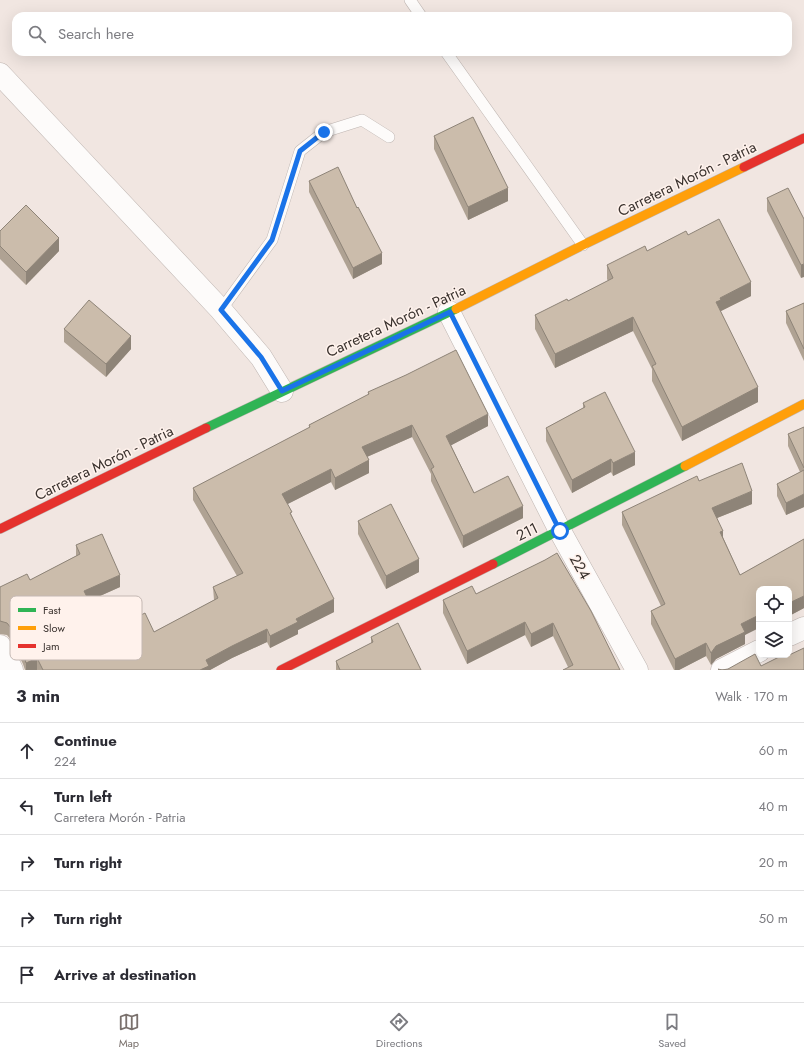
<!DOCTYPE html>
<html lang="en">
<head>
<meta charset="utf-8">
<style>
  body { margin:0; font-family:Jost,sans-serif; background:#f7f7f7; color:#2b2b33 }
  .controls { position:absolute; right:12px; bottom:12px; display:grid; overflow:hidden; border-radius:8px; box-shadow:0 4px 16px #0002 }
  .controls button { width:36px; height:36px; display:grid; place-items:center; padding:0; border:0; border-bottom:1px solid #e1e1e2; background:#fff; color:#2b2b33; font:20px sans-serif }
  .stop { position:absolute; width:12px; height:12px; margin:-9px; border:3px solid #1a73e8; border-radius:50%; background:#fff }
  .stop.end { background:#1a73e8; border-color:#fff; box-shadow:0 1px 4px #0008 }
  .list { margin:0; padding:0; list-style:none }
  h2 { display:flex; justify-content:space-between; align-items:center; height:52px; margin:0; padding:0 16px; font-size:17px }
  h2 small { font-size:13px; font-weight:400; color:#7c7c81 }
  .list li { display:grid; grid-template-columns:26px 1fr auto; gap:12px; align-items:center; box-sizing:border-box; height:56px; padding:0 16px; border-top:1px solid #e1e1e2 }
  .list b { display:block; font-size:15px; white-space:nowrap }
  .list p { margin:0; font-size:13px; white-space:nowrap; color:#7c7c81 }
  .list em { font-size:13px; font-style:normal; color:#7c7c81 }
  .icon { flex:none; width:22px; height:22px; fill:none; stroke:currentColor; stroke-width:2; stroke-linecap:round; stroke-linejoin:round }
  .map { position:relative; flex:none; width:804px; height:670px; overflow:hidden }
  .search { position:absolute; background:#fff; box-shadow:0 4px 16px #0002; left:12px; right:12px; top:12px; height:44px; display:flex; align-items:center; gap:10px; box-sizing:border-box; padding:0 14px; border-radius:12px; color:#7c7c81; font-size:15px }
  .sheet { height:332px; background:#fff }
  nav { display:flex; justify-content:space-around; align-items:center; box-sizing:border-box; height:56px; border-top:1px solid #e1e1e2; background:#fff; font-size:11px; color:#7c7c81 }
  nav a { display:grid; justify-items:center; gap:2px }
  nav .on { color:#7a716d }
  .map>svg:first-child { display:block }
</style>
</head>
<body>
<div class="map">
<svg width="804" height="670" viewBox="0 0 804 670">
  <rect width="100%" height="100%" fill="#f1e6e1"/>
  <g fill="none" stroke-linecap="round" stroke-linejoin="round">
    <defs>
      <g id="lane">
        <polyline points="410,0 421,16"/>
        <polyline points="446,52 583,245"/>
        <polyline points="221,310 272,240 300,151 324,132 362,120 389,137"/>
      </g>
      <g id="street">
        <polyline points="0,74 221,310 261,357 282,391"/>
        <polyline points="449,312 560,531 637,670"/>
        <polyline points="789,635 804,628"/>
        <polyline points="0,646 12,670"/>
        <polyline points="722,670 759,651"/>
      </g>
      <g id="fast">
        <polyline points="206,428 456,309"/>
        <polyline points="493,564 685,466"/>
      </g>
      <g id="slow">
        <polyline points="456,309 583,245 744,167"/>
        <polyline points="685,466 804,404"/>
      </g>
      <g id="jam">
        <polyline points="744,167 804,138"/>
        <polyline points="0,529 206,428"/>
        <polyline points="281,670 493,564"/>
      </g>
    </defs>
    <use href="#lane" stroke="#beb5b1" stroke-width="12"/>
    <use href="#street" stroke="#beb5b1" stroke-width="23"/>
    <use href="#fast" stroke="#beb5b1" stroke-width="10"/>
    <use href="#slow" stroke="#beb5b1" stroke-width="10"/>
    <use href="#jam" stroke="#beb5b1" stroke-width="10"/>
    <use href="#lane" stroke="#fdfbfa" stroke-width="11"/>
    <use href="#street" stroke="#fdfbfa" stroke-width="22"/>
    <use href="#fast" stroke="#30b455" stroke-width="9"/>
    <use href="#slow" stroke="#ff9f0a" stroke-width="9"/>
    <use href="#jam" stroke="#e5322d" stroke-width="9"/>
  </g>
  <g fill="#afa293">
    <polygon points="434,136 508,201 468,220 434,149"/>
    <polygon points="309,181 357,208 382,264 353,279 309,192"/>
    <polygon points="767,198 804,219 801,278 767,211"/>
    <polygon points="0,231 59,251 26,285 0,259"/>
    <polygon points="688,235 751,296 721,311 721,312 758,402 682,441 652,381 652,369 633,331 555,368 535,329 535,315 568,301 608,281 607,279 607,265 647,251"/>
    <polygon points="804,303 804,361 786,323 786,311"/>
    <polygon points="64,329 131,349 106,377 64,342"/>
    <polygon points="368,392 488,426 451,445 474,493 523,518 463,548 431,481 431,474 412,437 367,457 369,473 335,490 331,482 287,504 292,516 334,612 298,630 298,634 270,648 267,642 232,658 210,670 25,670 23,664 11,640 7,635 0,634 0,587 30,580 76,556 76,545 120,587 89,601 105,633 154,632 214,600 213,587 237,576 193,500 193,488 309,428 309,425 368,395"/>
    <polygon points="583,403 635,465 613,476 611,472 572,493 546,441 546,428 583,408"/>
    <polygon points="804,427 804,507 786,515 777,496 777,484 800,472 788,446 788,434"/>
    <polygon points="699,481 752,504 717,518 723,537 740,575 804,539 804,608 789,616 789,589 745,635 745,644 716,659 711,665 706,656 679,670 674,670 651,624 651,611 661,606 622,525 622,512"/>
    <polygon points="358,521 419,572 386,589 358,534"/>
    <polygon points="545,560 620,670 568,667 553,636 531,647 525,635 467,664 443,613 443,600 476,594"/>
    <polygon points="371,637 421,670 336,670 336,661 371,644"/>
  </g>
  <g fill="#8e8478">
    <polygon points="508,188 508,201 468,220 468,207"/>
    <polygon points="59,238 59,251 26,285 26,272"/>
    <polygon points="382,253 382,264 353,279 353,268"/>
    <polygon points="804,264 804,277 801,278 801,265"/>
    <polygon points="751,282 751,296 721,311 721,314 716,302 720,298"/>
    <polygon points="633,317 633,331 555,368 555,354"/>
    <polygon points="131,336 131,349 106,377 106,364"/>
    <polygon points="758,387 758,402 682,441 682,427"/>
    <polygon points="488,414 488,426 446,448 446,436"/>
    <polygon points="412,425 412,437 362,459 362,447"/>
    <polygon points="635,452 635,465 613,476 613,463"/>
    <polygon points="611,459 611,472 572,493 572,480"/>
    <polygon points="369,460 369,473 335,490 335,478"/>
    <polygon points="331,469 331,482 282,507 282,494"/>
    <polygon points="752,491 752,504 712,520 712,508"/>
    <polygon points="804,494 804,507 786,515 786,503"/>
    <polygon points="523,506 523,518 463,548 463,536"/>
    <polygon points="723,531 723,543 720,532"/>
    <polygon points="419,559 419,572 386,589 386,576"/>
    <polygon points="120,575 120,587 84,603 84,591"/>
    <polygon points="804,596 804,608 789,616 789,603"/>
    <polygon points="334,599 334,612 298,630 298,634 270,648 270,636 296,619"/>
    <polygon points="759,615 759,628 745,635 745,644 716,659 711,665 711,653 716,646 741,624"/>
    <polygon points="525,622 525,635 467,664 467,651"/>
    <polygon points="553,623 553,636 531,647 531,634"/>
    <polygon points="267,629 267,642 232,658 210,670 200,670 206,660 232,646"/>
    <polygon points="706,643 706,656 679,670 675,670 675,659"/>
    <polygon points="37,658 37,670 26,670 26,663"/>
  </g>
  <g fill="#cbbcab" stroke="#8e8478">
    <polygon points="473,117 508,188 468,207 434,136"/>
    <polygon points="338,167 357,208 358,207 382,253 353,268 309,181"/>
    <polygon points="788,188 804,219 804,264 801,265 767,198"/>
    <polygon points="26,205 59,238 26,272 0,246 0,231"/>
    <polygon points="719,219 751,282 720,298 721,300 716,302 758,387 682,427 652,366 656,364 633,317 555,354 535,315 567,299 568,301 613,278 607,265 645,246 647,251 686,231 688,235"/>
    <polygon points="89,300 131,336 106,364 64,329"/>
    <polygon points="804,303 804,349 786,311"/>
    <polygon points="456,350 488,414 446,436 474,493 508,476 523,506 463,536 431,469 434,467 412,425 362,447 369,460 335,478 331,469 282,494 292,512 290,513 334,599 296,619 298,622 270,636 267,629 232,646 206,660 209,666 200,670 43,670 37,658 26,663 23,652 11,628 7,623 0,621 0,587 27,574 30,580 80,554 76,545 102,534 120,575 84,591 105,633 145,613 154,632 218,598 213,587 243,573 193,488 310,427 309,425 369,394 368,392 406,375"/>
    <polygon points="605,392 635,452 613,463 611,459 572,480 546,428 585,407 583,403"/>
    <polygon points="804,427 804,468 788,434"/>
    <polygon points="742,463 752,491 712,508 723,531 720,532 740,575 804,539 804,596 789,603 789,589 759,589 759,615 741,624 745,632 716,646 711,653 706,643 675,659 651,611 665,604 622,512 697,476 699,481"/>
    <polygon points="804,470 804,494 786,503 777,484"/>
    <polygon points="391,504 419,559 386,576 358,521"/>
    <polygon points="557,553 591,611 620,670 563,670 573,665 553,623 531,634 525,622 467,651 443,600 472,586 476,594 545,560"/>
    <polygon points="398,623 421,670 340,670 336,661 373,642 371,637"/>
    <polygon points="804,648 804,670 719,670 718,669 722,670 728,669 755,654 761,666 783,655 787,655 787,656"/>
  </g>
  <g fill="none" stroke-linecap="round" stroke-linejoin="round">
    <polyline stroke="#1a73e8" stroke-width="5" points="324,132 300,151 272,240 221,310 261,357 282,391 450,312 560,531"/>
  </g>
  <g text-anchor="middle" stroke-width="3" stroke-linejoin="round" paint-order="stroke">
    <g font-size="15" fill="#3a322e" stroke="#fff2ec">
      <text transform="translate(687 179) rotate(-26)" y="5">Carretera Morón - Patria</text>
      <text transform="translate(396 321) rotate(-25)" y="5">Carretera Morón - Patria</text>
      <text transform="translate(104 463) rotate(-26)" y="5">Carretera Morón - Patria</text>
      <text transform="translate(527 532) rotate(-26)" y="5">211</text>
      <text transform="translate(580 567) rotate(61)" y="5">224</text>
    </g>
  </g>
  <rect x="10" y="596" width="132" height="64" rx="6" fill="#fff2ec" stroke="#c4b8b3" stroke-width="1"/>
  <rect x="18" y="608" width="18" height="4" fill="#30b455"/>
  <rect x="18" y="626" width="18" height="4" fill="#ff9f0a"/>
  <rect x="18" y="644" width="18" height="4" fill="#e5322d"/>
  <g font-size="11" fill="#3a322e">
    <text x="43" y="614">Fast</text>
    <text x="43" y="632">Slow</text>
    <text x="43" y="650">Jam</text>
  </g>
</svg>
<div class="controls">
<button><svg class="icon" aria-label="locate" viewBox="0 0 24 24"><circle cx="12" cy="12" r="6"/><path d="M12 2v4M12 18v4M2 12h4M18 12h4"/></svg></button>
<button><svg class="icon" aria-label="layers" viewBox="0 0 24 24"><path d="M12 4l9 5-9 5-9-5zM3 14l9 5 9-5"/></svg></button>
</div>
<div class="stop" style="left:560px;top:531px"></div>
<div class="stop end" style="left:324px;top:132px"></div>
<div class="search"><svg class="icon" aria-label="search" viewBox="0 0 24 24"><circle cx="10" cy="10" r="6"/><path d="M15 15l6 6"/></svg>Search here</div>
</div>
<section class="sheet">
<h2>3 min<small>Walk · 170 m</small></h2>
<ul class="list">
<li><svg class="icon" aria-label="ahead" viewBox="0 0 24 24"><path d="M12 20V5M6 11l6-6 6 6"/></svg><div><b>Continue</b><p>224</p></div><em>60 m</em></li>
<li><svg class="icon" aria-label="left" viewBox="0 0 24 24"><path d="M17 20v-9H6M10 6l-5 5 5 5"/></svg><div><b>Turn left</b><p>Carretera Morón - Patria</p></div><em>40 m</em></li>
<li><svg class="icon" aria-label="right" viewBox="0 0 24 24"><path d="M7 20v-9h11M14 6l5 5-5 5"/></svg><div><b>Turn right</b></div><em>20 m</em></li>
<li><svg class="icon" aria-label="right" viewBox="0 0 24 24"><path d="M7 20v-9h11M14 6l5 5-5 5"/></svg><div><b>Turn right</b></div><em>50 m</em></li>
<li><svg class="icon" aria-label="arrive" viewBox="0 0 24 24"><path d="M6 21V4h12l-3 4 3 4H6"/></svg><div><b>Arrive at destination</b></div></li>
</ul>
</section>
<nav>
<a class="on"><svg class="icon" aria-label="map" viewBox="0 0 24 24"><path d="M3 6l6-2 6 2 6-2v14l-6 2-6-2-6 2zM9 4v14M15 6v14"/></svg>Map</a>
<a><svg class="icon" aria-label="directions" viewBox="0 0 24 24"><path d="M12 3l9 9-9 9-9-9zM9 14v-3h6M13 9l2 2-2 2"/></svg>Directions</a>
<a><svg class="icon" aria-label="saved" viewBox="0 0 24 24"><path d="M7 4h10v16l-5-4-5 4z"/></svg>Saved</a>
</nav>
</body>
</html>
